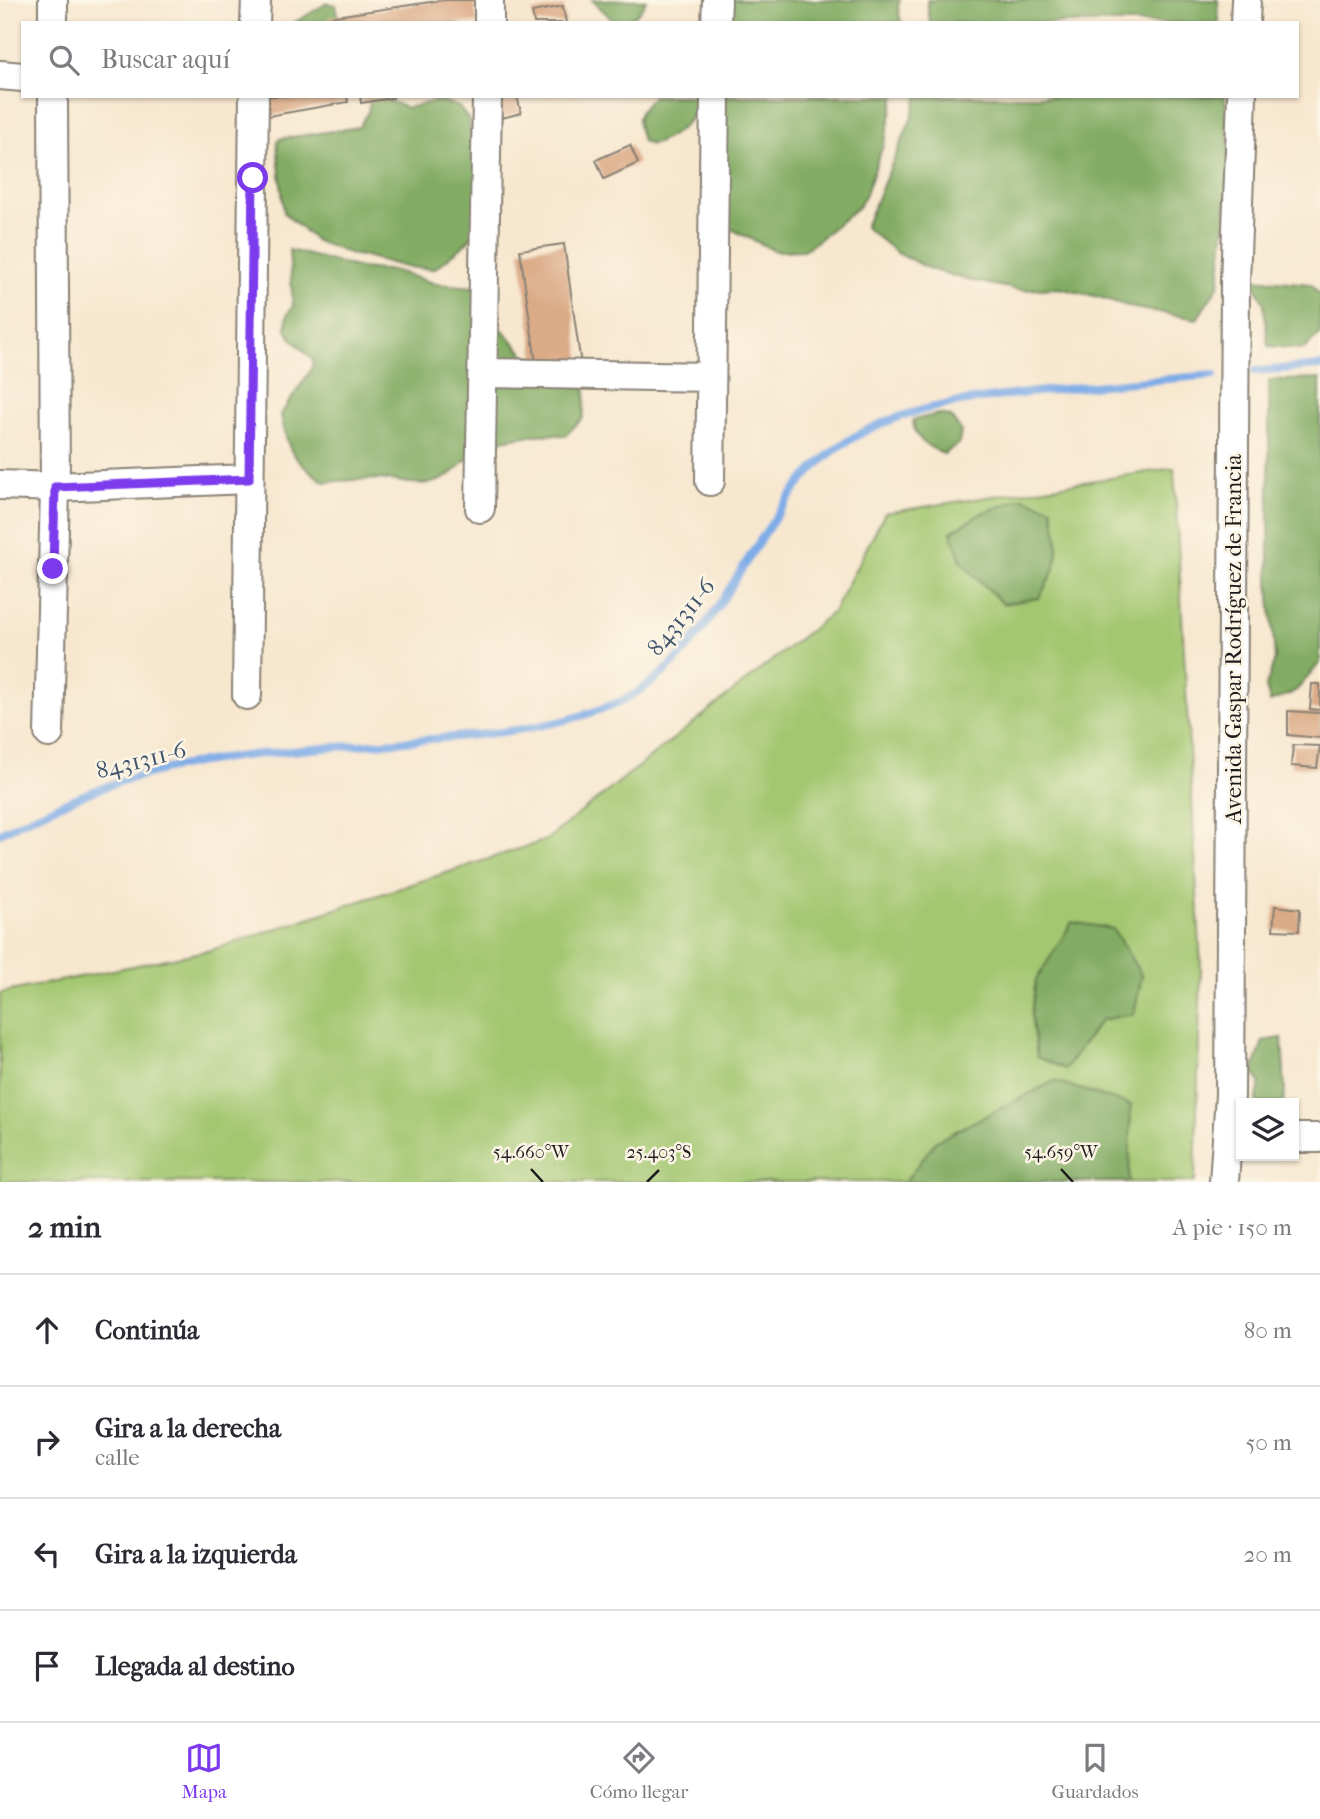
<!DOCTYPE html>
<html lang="es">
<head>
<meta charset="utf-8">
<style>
  body { margin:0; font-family:"IM FELL French Canon",serif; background:#f2f2f3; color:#2b2b33 }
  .controls { position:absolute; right:21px; bottom:21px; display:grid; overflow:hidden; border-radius:0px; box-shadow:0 2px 5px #0004 }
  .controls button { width:63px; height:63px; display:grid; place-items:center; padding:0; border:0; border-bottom:2px solid #e1e1e2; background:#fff; color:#2b2b33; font:35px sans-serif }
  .stop { position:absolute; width:21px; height:21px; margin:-16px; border:5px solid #7c3aed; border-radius:50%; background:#fff }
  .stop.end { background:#7c3aed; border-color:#fff; box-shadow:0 2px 7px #0008 }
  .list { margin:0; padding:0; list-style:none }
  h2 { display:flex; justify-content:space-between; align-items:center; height:91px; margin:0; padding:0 28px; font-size:30px }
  h2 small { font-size:23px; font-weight:400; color:#7c7c81 }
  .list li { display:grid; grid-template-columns:46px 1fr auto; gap:21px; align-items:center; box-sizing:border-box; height:112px; padding:0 28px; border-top:2px solid #e1e1e2 }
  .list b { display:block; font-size:26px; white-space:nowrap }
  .list p { margin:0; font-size:23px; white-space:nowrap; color:#7c7c81 }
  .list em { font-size:23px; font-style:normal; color:#7c7c81 }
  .icon { flex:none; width:38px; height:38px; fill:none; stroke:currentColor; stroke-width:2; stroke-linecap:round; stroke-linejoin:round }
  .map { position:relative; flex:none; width:1320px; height:1182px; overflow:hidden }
  .search { position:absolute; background:#fff; box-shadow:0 2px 5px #0004; left:21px; right:21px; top:21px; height:77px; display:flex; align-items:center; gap:18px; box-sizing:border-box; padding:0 24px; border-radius:0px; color:#7c7c81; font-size:26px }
  .sheet { height:539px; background:#fff }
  nav { display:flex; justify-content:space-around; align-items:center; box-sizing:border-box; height:98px; border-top:2px solid #e1e1e2; background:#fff; font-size:19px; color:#7c7c81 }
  nav a { display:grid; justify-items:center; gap:4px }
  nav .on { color:#7c3aed }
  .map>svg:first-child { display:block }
</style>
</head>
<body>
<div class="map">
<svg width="1320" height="1182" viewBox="0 0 1320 1182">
  <rect width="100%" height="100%" fill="#fcf5e5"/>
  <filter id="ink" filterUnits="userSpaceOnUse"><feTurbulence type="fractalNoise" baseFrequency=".0143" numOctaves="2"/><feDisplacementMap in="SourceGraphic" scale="14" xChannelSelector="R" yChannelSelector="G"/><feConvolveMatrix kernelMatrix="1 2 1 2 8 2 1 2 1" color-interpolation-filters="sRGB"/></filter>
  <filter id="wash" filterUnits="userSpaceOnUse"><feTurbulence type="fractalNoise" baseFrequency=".00686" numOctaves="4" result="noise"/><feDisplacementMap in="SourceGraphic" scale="28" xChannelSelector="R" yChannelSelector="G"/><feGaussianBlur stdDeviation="1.57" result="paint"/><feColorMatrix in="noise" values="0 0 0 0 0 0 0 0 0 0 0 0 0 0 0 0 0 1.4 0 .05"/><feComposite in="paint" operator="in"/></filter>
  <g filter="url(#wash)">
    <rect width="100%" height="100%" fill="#f7e7cf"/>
    <polygon fill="#a3c771" stroke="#607246" stroke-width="2" points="1174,468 1201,968 1195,1182 0,1182 0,993 211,950 546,840 833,612 885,513"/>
    <g fill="#82ac63" stroke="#4f6440" stroke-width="2">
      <path d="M 592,0 L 646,0 C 640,15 630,20 614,21 Z"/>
      <polygon points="720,0 900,0 898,6 901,23 719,23"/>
      <polygon points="927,0 1218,0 1219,23 930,23"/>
      <polygon points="327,3 336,5 339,19 335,23 294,23"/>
      <polygon points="371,96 384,96 384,99 407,108 440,100 459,107 468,119 483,189 483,225 461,248 434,269 405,267 365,256 354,255 316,241 284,213 277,143 279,139 359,127 368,112"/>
      <path d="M 653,96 L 701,96 C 696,120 674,138 651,145 L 642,141 C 635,115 635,117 653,96 Z"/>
      <polygon points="710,96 895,96 885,140 865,196 858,207 812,245 803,250 775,251 727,227 704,190 698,167 706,154"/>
      <polygon points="918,96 1225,96 1229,150 1226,215 1219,285 1197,319 1134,308 1099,297 1059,288 1020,290 968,280 930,269 897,253 865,227 912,117"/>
      <path d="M 289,250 L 360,268 L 396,271 L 436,284 L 489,288 L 501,328 L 525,355 L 558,363 L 586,390 L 583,418 L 565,436 C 547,432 491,438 476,450 C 465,459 456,474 443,479 C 423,489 399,480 378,479 C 360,479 342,481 324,482 C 292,457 288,455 281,414 L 311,370 L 313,360 L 292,339 L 286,329 L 287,315 L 293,306 Z"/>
      <polygon points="1253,279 1311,284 1320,295 1320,334 1304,349 1268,346 1264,304"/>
      <polygon points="1320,379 1320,663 1295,692 1270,702 1266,686 1275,659 1269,583 1269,380"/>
      <path d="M 939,414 L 951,417 L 961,431 L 959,443 L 944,454 C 928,447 913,439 913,420 Z"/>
      <path d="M 1023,498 L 1052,508 C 1061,550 1062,561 1039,598 L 1003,604 L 962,563 L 951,532 L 982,513 Z"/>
      <polygon points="1072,922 1113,929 1142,976 1134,1014 1101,1020 1065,1069 1037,1057 1031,1015 1036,980"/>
      <polygon points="1282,1038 1285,1091 1283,1103 1256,1103 1260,1083 1253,1071 1263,1041"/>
      <polygon points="1054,1081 1131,1105 1129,1182 905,1182 936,1141"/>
    </g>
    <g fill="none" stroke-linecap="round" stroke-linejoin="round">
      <g stroke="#7eace7" stroke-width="8">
        <polyline points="1255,371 1320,366"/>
        <path d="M 0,833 C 41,812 83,793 126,780 C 209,754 298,751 383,743 C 461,736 546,734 619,702 C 687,671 722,598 761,539 C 783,505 807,469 840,446 C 896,407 971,399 1037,392 C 1096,385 1155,380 1214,375"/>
      </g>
    </g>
    <g id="blocks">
      <g fill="#dbaa86">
        <polygon points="444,0 474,0 477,23 330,23 329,17"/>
        <polygon points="563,6 566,23 534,23 532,12"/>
        <polygon points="265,96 347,96 348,102 268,116"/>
        <polygon points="360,96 393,96 393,98 361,103"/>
        <polygon points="507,96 517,96 521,113 502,118 497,99"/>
        <polygon points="630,145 638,163 604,179 596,160"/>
        <polygon points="564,244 581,365 537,371 520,250"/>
        <polygon points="1312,684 1320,684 1320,710 1310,709"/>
        <polygon points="1288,711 1320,713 1320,738 1288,735"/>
        <polygon points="1293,745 1320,746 1317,768 1291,766"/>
        <polygon points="1275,906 1300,909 1299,931 1273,930"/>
      </g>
    </g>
  </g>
  <g filter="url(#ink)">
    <use href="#blocks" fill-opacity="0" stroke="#8a8276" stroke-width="2"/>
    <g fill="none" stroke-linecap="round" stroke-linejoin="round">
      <defs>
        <g id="street">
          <polyline points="53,23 53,0"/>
          <polyline points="255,23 256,0"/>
          <polyline points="489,23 489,0"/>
          <polyline points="716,23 717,0"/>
          <polyline points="1245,23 1246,0"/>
          <polyline points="0,75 23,77"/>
          <polyline points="483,373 711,377"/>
          <polyline points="710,481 715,96"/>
          <polyline points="0,485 55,487 249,479"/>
          <polyline points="480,508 487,96"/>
          <polyline points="247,695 254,96"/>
          <polyline points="49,733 55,487 53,96"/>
          <polyline points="1294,1138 1320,1138"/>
          <polyline points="1224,1182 1230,1095 1235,282 1242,96"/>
        </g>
      </defs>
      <use href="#street" stroke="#8a8276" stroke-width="32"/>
      <use href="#street" stroke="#fff" stroke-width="28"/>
    </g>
  </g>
  <g fill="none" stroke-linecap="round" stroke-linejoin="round" filter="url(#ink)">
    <polyline stroke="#7c3aed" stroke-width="9" points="53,569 55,487 249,479 253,178"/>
  </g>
  <path fill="none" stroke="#1c1c1c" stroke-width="2.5" d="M 531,1169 L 543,1182M 1061,1169 L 1073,1182M 647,1182 L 659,1170"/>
  <g text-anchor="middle" stroke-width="5" stroke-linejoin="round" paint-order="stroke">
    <g font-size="23" fill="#1c1c1c" stroke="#fcf5e5">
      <text transform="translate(1233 639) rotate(-90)" y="8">Avenida Gaspar Rodríguez de Francia</text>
    </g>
    <g font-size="24" font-style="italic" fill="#43566d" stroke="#fcf5e5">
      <text transform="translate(681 617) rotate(-51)" y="8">8431311-6</text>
      <text transform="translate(141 760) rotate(-14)" y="8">8431311-6</text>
    </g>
  </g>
  <g font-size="18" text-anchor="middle" fill="#1c1c1c" stroke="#fcf5e5" stroke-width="5" stroke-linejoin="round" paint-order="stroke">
    <text x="531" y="1158">54.660°W</text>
    <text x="1061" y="1158">54.659°W</text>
    <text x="659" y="1158">25.403°S</text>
  </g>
</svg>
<div class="controls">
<button><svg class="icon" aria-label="layers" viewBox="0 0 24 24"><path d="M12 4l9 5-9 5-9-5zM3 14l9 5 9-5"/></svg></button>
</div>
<div class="stop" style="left:253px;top:178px"></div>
<div class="stop end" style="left:53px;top:569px"></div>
<div class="search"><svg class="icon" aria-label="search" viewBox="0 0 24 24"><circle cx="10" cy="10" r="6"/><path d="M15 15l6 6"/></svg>Buscar aquí</div>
</div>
<section class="sheet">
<h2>2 min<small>A pie · 150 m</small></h2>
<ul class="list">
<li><svg class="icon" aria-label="ahead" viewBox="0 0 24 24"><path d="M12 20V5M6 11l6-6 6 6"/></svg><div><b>Continúa</b></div><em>80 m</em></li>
<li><svg class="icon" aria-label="right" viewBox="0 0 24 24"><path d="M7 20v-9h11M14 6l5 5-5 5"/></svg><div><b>Gira a la derecha</b><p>calle</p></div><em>50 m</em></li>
<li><svg class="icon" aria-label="left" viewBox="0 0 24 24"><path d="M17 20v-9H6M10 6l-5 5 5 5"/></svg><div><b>Gira a la izquierda</b></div><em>20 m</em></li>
<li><svg class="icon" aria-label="arrive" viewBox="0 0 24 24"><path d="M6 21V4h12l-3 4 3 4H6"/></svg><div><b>Llegada al destino</b></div></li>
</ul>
</section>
<nav>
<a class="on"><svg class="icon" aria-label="map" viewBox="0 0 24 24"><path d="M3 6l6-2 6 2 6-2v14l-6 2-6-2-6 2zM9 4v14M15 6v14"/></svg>Mapa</a>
<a><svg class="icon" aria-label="directions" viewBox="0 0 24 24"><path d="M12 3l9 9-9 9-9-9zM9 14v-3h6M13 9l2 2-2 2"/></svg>Cómo llegar</a>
<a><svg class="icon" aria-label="saved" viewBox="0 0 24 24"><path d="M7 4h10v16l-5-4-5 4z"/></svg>Guardados</a>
</nav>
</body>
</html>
